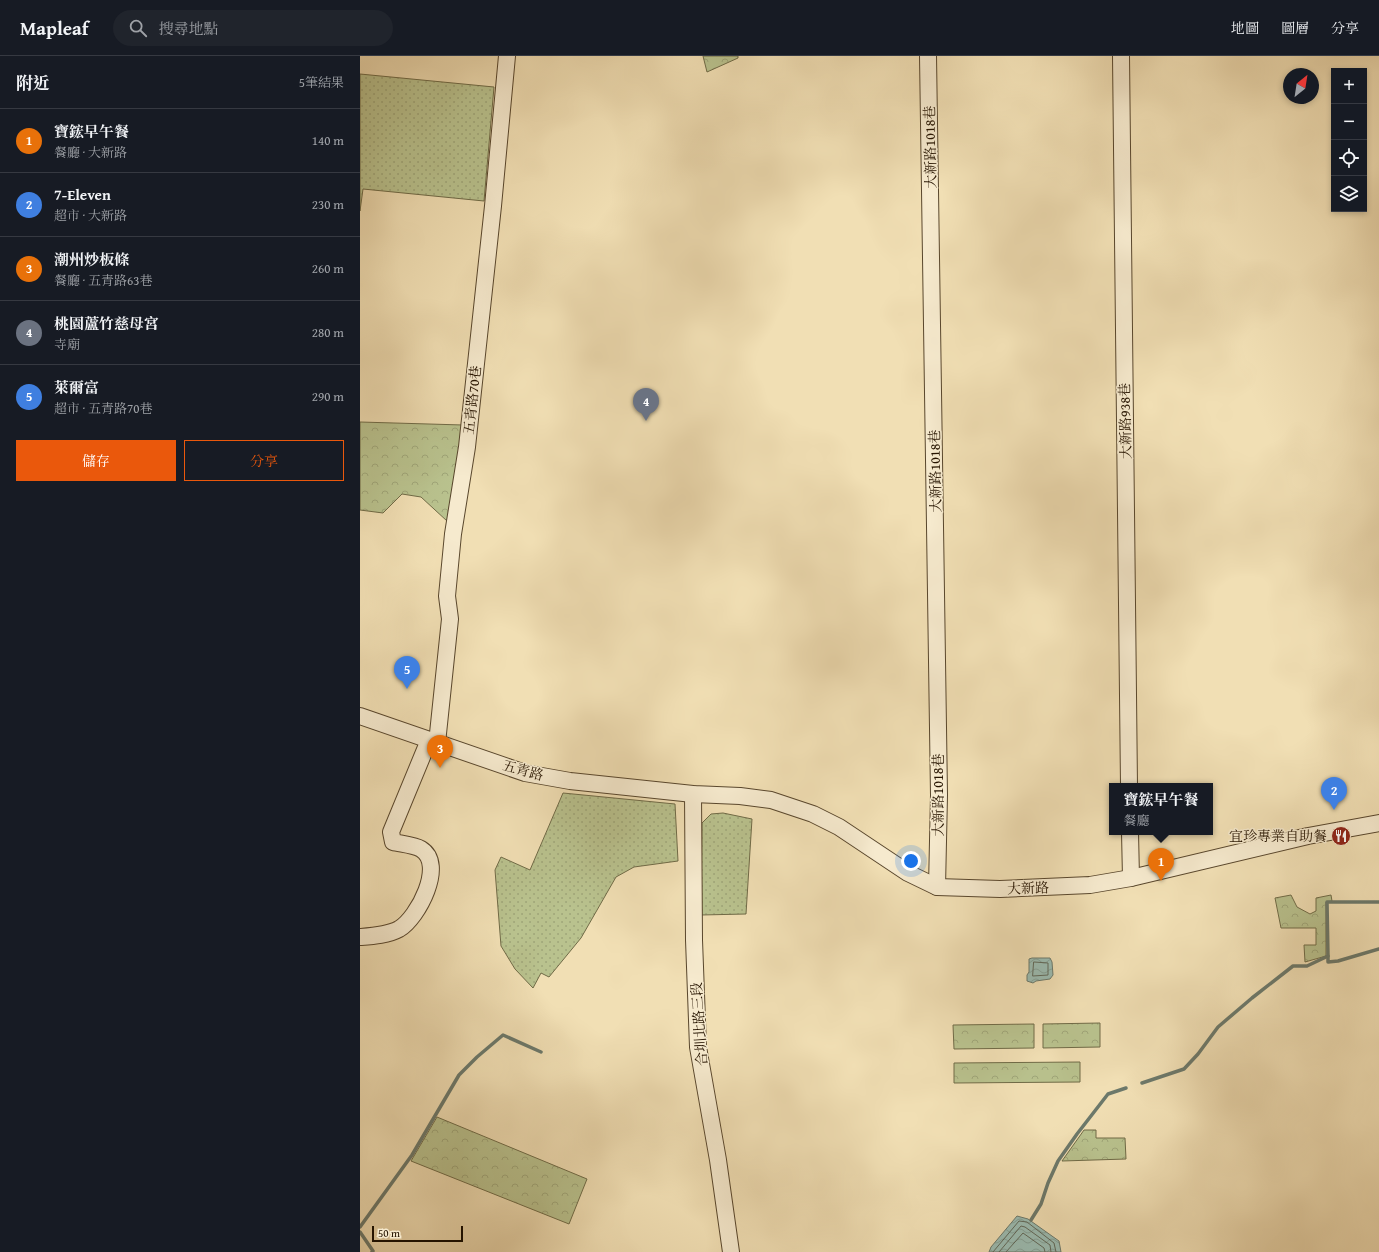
<!DOCTYPE html>
<html lang="zh-TW">
<head>
<meta charset="utf-8">
<style>
  body { margin:0; font-family:"Gentium Book Plus","Noto Serif TC",serif; background:#20242c; color:#f1f3f6 }
  .controls { position:absolute; right:12px; top:12px; display:grid; overflow:hidden; border-radius:0px; box-shadow:0 2px 6px #0003 }
  .controls button { width:36px; height:36px; display:grid; place-items:center; padding:0; border:0; border-bottom:1px solid #363941; background:#171b24; color:#f1f3f6; font:20px sans-serif }
  .compass { position:absolute; left:923px; top:12px; width:36px; height:36px; border-radius:50%; background:#171b24; box-shadow:0 2px 6px #0003; rotate:30deg }
  .scale { position:absolute; left:12px; bottom:10px; width:91px; box-sizing:border-box; padding-left:4px; border:2px solid #261400; border-top:0; font-size:11px; line-height:14px; white-space:nowrap; color:#261400; -webkit-text-stroke:3px #f6eace; paint-order:stroke }
  .you { position:absolute; left:551px; top:805px; width:14px; height:14px; margin:-10px; border:3px solid #fff; border-radius:50%; background:#1a73e8; box-shadow:0 0 0 6px #1a73e833 }
  .badge { display:grid; place-items:center; width:26px; height:26px; border-radius:50%; background:#ea580c; color:#fff; font-size:13px; font-weight:700 }
  .pin { position:absolute; translate:-50% -33px; filter:drop-shadow(0 1px 2px #0008) }
  .pin::after { content:''; position:absolute; top:21px; width:14px; height:12px; background:inherit; clip-path:polygon(0 0,100% 0,50% 100%) }
  .popup { position:absolute; left:749px; top:727px; width:104px; height:52px; box-sizing:border-box; display:grid; place-content:center; border-radius:0px; background:#171b24; filter:drop-shadow(0 1px 3px #0005); font-size:13px; white-space:nowrap; color:#9ea1a6 }
  .popup b { font-size:15px; color:#f1f3f6 }
  .popup::after { content:''; position:absolute; left:50%; top:100%; margin-left:-8px; border:8px solid transparent; border-top-color:#171b24 }
  .list { margin:0; padding:0; list-style:none }
  h2 { display:flex; justify-content:space-between; align-items:center; height:52px; margin:0; padding:0 16px; font-size:17px }
  h2 small { font-size:13px; font-weight:400; color:#9ea1a6 }
  .list li { display:grid; grid-template-columns:26px 1fr auto; gap:12px; align-items:center; box-sizing:border-box; height:64px; padding:0 16px; border-top:1px solid #363941 }
  .list b { display:block; font-size:15px; white-space:nowrap }
  .list p { margin:0; font-size:13px; white-space:nowrap; color:#9ea1a6 }
  .list em { font-size:13px; font-style:normal; color:#9ea1a6 }
  .actions { display:flex; gap:8px; padding:12px 16px }
  .actions a { flex:1; padding:9px 0; border:1px solid #ea580c; border-radius:0px; text-align:center; font-size:14px; color:#ea580c }
  .actions .main { background:#ea580c; color:#fff }
  .icon { flex:none; width:22px; height:22px; fill:none; stroke:currentColor; stroke-width:2; stroke-linecap:round; stroke-linejoin:round }
  .map { position:relative; flex:none; width:1019px; height:1196px; overflow:hidden }
  header { display:flex; align-items:center; gap:24px; box-sizing:border-box; height:56px; padding:0 20px; background:#171b24; border-bottom:1px solid #363941 }
  header strong { font-size:19px }
  nav { display:flex; gap:22px; margin-inline-start:auto; font-size:14px }
  .search { width:280px; height:36px; background:#20242c; display:flex; align-items:center; gap:10px; box-sizing:border-box; padding:0 14px; border-radius:22px; color:#9ea1a6; font-size:15px }
  main { display:flex }
  aside { flex:1; background:#171b24 }
  .map>svg:first-child { display:block }
</style>
</head>
<body>
<header>
<strong>Mapleaf</strong>
<div class="search"><svg class="icon" aria-label="search" viewBox="0 0 24 24"><circle cx="10" cy="10" r="6"/><path d="M15 15l6 6"/></svg>搜尋地點</div>
<nav><a>地圖</a><a>圖層</a><a>分享</a></nav>
</header>
<main>
<aside>
<h2>附近<small>5筆結果</small></h2>
<ul class="list">
<li><span class="badge" style="background:#e8710a">1</span><div><b>寶鋐早午餐</b><p>餐廳 · 大新路</p></div><em>140 m</em></li>
<li><span class="badge" style="background:#3f7fe0">2</span><div><b>7-Eleven</b><p>超市 · 大新路</p></div><em>230 m</em></li>
<li><span class="badge" style="background:#e8710a">3</span><div><b>潮州炒板條</b><p>餐廳 · 五青路63巷</p></div><em>260 m</em></li>
<li><span class="badge" style="background:#6b7280">4</span><div><b>桃園蘆竹慈母宮</b><p>寺廟</p></div><em>280 m</em></li>
<li><span class="badge" style="background:#3f7fe0">5</span><div><b>萊爾富</b><p>超市 · 五青路70巷</p></div><em>290 m</em></li>
</ul>
<div class="actions"><a class="main">儲存</a><a>分享</a></div>
</aside>
<div class="map">
<svg width="1019" height="1196" viewBox="0 0 1019 1196">
  <defs>
    <pattern id="grass-dots" width="8" height="8" patternUnits="userSpaceOnUse"><rect width="8" height="8" fill="#b9c28e"/><path d="M2 2h.1M6 6h.1" fill="none" stroke="#9fa679" stroke-width="1.8" stroke-linecap="round"/></pattern>
    <pattern id="forest-crowns" width="20" height="18" patternUnits="userSpaceOnUse"><rect width="20" height="18" fill="#b9c28e"/><path d="M2 6a3 3 0 1 1 6 0M12 15a3 3 0 1 1 6 0" fill="none" stroke="#9fa679"/></pattern>
    <pattern id="water-waves" width="16" height="10" patternUnits="userSpaceOnUse"><rect width="16" height="10" fill="#9bbcb2"/><path d="M0 5q4-4 8 0t8 0" fill="none" stroke="#85a197"/></pattern>
  </defs>
  <rect width="100%" height="100%" fill="#f1dfb4"/>
  <filter id="stains"><feTurbulence type="fractalNoise" baseFrequency=".005" numOctaves="4"/><feColorMatrix values="0 0 0 0 .2 0 0 0 0 .09 0 0 0 0 .02 0 0 0 .5 -.17"/></filter>
  <radialGradient id="worn" r=".72"><stop offset=".6" stop-color="#630" stop-opacity="0"/><stop offset="1" stop-color="#630" stop-opacity=".3"/></radialGradient>
  <g fill="url(#grass-dots)" stroke="#706b47">
    <polygon points="0,18 134,31 124,145 3,133 0,155"/>
    <polygon points="203,737 315,748 318,805 274,811 256,821 221,882 189,921 181,917 173,932 155,913 141,890 135,814 141,801 170,814"/>
    <polygon points="363,757 392,763 386,858 341,859 342,767 351,758"/>
  </g>
  <g fill="url(#forest-crowns)" stroke="#706b47">
    <polygon points="343,0 378,0 378,2 347,16"/>
    <polygon points="0,366 103,369 87,465 61,441 42,438 23,457 0,454"/>
    <polygon points="931,839 937,851 950,858 956,855 956,842 971,839 972,845 966,846 966,900 945,906 944,889 956,889 956,872 921,872 915,842"/>
    <polygon points="740,967 740,991 683,992 683,968"/>
    <polygon points="674,968 674,992 594,993 593,969"/>
    <polygon points="720,1006 720,1026 594,1027 594,1007"/>
    <polygon points="77,1061 227,1123 209,1168 51,1105"/>
    <polygon points="724,1074 736,1074 736,1082 765,1082 766,1103 702,1105"/>
  </g>
  <g fill="url(#water-waves)" stroke="#6c796b">
    <polygon points="672,902 690,902 692,906 693,919 690,923 676,925 673,927 667,925 667,919 669,916 669,903"/>
    <polygon points="657,1160 668,1163 699,1185 701,1196 629,1196 631,1191"/>
  </g>
  <g fill="none" stroke-linecap="round" stroke-linejoin="round">
    <g stroke="#606859" stroke-width="1">
      <polygon points="674,906 688,907 688,919 673,920"/>
      <polyline points="633,1196 659,1165 667,1166 694,1187 696,1196"/>
      <polyline points="639,1196 661,1170 665,1171 690,1189 691,1196"/>
      <polyline points="646,1196 663,1177 684,1192 685,1196"/>
    </g>
    <g stroke="#6c796b" stroke-width="3.5">
      <polyline points="968,900 968,906 978,905 1019,893"/>
      <polyline points="782,1027 824,1013 838,998 858,971 892,942 933,910 947,910 968,900 967,846 1019,846"/>
      <polyline points="671,1164 681,1148 688,1127 698,1105 717,1078 748,1038 766,1032"/>
      <polyline points="0,1171 52,1099 99,1019 117,1001 143,979 181,996"/>
      <polyline points="0,1176 13,1195 12,1196"/>
    </g>
    <defs>
      <g id="minor">
        <polyline points="568,0 579,739 577,831"/>
        <polyline points="761,0 769,730"/>
        <polyline points="0,660 165,717 210,725 333,738 380,740 411,744 453,758 479,771 548,817 577,831 640,833 730,829 771,822 948,780 1019,767"/>
        <polyline points="77,687 90,563 87,540 93,478 107,391 133,150 147,0"/>
        <polyline points="333,738 334,884 338,991 358,1104 371,1196"/>
        <polyline points="770,776 771,822"/>
        <path d="M 0,881 C 13,880 28,879 39,873 C 58,862 86,808 61,793 C 54,789 41,788 33,786 L 31,776 L 69,684"/>
      </g>
    </defs>
    <use href="#minor" stroke="#59472d" stroke-width="18"/>
    <use href="#minor" stroke="#f6eace" stroke-width="16"/>
  </g>
  <defs>
    <symbol id="restaurant-disc" viewBox="-11 -11 22 22"><circle r="9.5" fill="#8f2418" stroke="#f6eace"/><path d="M-5-6h1v4h1v-4h1v4h1v-4h1v5L-1.5 .5V6h-2V.5L-5-1ZM5-6V6H3V1.5H1.5Q1.5-4 5-6Z" fill="#fff"/></symbol>
  </defs>
  <g fill-rule="evenodd">
    <use href="#restaurant-disc" x="970" y="769" width="22" height="22"/>
  </g>
  <g text-anchor="middle" stroke-width="3" stroke-linejoin="round" paint-order="stroke">
    <g font-size="14" fill="#261400" stroke="#f6eace">
      <text transform="translate(570 91) rotate(-91)" y="5">大新路1018巷</text>
      <text transform="translate(112 344) rotate(-84)" y="5">五青路70巷</text>
      <text transform="translate(765 365) rotate(-91)" y="5">大新路938巷</text>
      <text transform="translate(575 415) rotate(-91)" y="5">大新路1018巷</text>
      <text transform="translate(163 714) rotate(15)" y="5">五青路</text>
      <text transform="translate(578 739) rotate(-90)" y="5">大新路1018巷</text>
      <text transform="translate(668 832) rotate(-2)" y="5">大新路</text>
      <text transform="translate(339 968) rotate(-94)" y="5">合圳北路三段</text>
    </g>
    <g font-size="14" fill="#261400" stroke="#f6eace" text-anchor="end">
      <text x="967" y="785">宜珍專業自助餐</text>
    </g>
  </g>
  <rect width="100%" height="100%" filter="url(#stains)"/>
  <rect width="100%" height="100%" fill="url(#worn)"/>
</svg>
<div class="controls">
<button>+</button>
<button>−</button>
<button><svg class="icon" aria-label="locate" viewBox="0 0 24 24"><circle cx="12" cy="12" r="6"/><path d="M12 2v4M12 18v4M2 12h4M18 12h4"/></svg></button>
<button><svg class="icon" aria-label="layers" viewBox="0 0 24 24"><path d="M12 4l9 5-9 5-9-5zM3 14l9 5 9-5"/></svg></button>
</div>
<svg class="compass" viewBox="-18 -18 36 36"><path d="M0-13l5 13h-10z" fill="#e53935"/><path d="M0 13l5-13h-10z" fill="#9ea1a6"/></svg>
<div class="scale">50 m</div>
<div class="you"></div>
<div class="pin badge" style="left:801px;top:825px;background:#e8710a">1</div>
<div class="popup"><b>寶鋐早午餐</b>餐廳</div>
<div class="pin badge" style="left:974px;top:754px;background:#3f7fe0">2</div>
<div class="pin badge" style="left:80px;top:712px;background:#e8710a">3</div>
<div class="pin badge" style="left:286px;top:365px;background:#6b7280">4</div>
<div class="pin badge" style="left:47px;top:633px;background:#3f7fe0">5</div>
</div>
</main>
</body>
</html>
